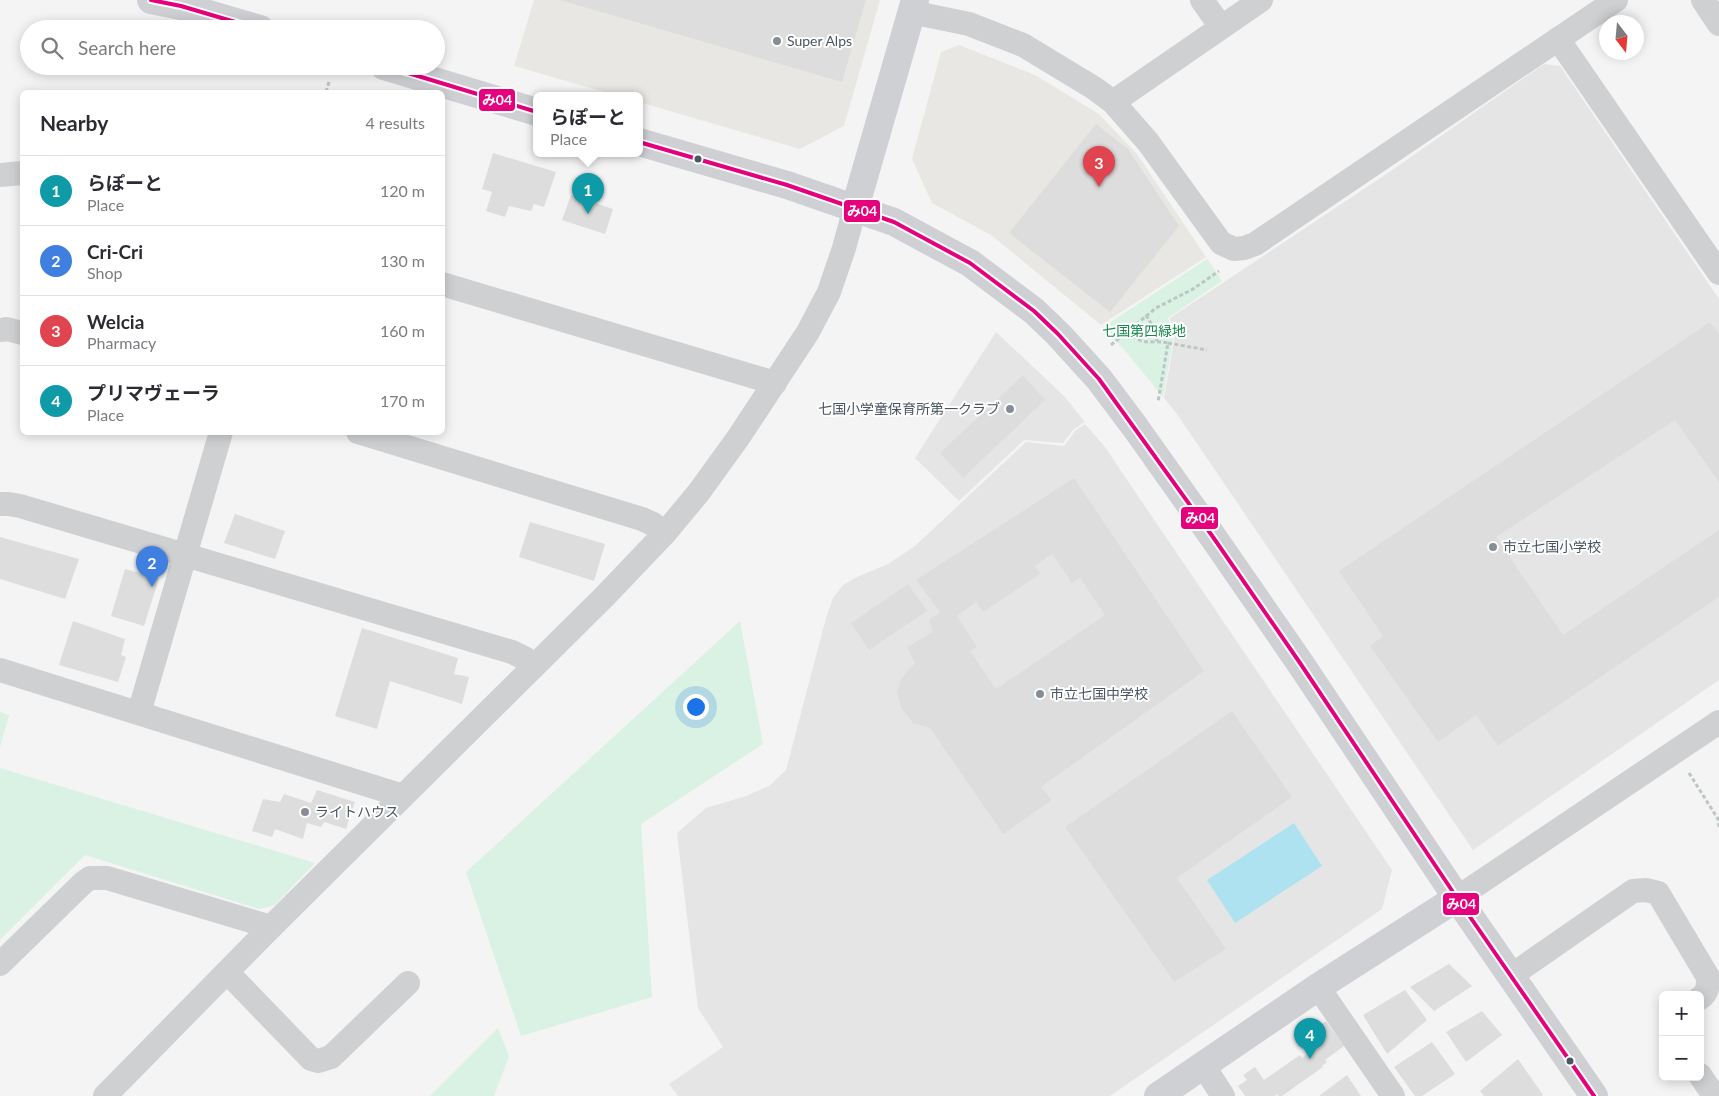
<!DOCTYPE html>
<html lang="en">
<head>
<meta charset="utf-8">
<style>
  body { margin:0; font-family:Lato,"Noto Sans JP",sans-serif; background:#f7f7f7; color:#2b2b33 }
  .controls { position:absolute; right:15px; bottom:15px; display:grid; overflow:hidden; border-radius:8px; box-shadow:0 2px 12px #0003 }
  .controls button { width:45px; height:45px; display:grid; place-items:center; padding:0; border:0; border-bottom:1px solid #e1e1e2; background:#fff; color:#2b2b33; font:25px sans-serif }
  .compass { position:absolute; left:1599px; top:15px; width:45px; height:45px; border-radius:50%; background:#fff; box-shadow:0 2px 12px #0003; rotate:164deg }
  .you { position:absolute; left:695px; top:706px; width:18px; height:18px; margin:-12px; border:4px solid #fff; border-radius:50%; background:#1a73e8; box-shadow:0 0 0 8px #1a73e833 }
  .badge { display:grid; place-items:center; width:32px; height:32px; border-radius:50%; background:#db2777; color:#fff; font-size:16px; font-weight:700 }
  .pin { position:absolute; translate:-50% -41px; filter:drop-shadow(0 1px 2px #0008) }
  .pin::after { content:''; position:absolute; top:26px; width:18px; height:15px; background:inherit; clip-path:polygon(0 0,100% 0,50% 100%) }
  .popup { position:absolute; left:533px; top:92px; width:110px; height:65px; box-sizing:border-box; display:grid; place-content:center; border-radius:8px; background:#fff; filter:drop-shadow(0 1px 4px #0005); font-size:16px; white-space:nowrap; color:#7c7c81 }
  .popup b { font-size:19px; color:#2b2b33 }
  .popup::after { content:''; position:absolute; left:50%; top:100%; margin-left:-10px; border:10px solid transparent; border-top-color:#fff }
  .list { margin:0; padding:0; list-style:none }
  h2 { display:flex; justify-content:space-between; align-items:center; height:65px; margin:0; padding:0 20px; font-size:21px }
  h2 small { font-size:16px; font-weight:400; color:#7c7c81 }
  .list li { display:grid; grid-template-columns:32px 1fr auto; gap:15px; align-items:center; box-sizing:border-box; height:70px; padding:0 20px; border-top:1px solid #e1e1e2 }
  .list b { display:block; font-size:19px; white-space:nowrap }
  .list p { margin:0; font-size:16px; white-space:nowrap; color:#7c7c81 }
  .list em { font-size:16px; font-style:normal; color:#7c7c81 }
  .icon { flex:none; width:28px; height:28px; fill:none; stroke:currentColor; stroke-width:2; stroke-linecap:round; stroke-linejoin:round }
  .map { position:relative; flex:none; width:1719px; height:1096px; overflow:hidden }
  .search { position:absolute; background:#fff; box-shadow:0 2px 12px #0003; left:20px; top:20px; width:425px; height:55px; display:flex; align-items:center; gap:12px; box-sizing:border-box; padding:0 18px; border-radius:28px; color:#7c7c81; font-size:19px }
  .panel { position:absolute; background:#fff; box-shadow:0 2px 12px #0003; left:20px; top:90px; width:425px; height:345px; border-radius:8px }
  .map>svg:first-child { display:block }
</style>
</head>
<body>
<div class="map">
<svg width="1719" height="1096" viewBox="0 0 1719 1096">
  <rect width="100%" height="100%" fill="#f4f4f4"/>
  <g fill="#e8e7e3">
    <polygon points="534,0 880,0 844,126 800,149 639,102 639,95 615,95 514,66"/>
    <polygon points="959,45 1035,75 1099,114 1137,154 1206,257 1101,325 991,235 932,203 912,159 941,52"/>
  </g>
  <g fill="#e6e5e6">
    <polygon points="1544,64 1560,66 1719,299 1719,680 1473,850 1177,414 1164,398 1175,335 1170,318 1388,173"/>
    <polygon points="996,332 1064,396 1085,422 1074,429 1063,443 1024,440 959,501 915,458"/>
    <polygon points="1085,424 1105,447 1121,471 1392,870 1382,909 1110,1096 678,1096 669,1084 723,1047 698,1008 677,833 706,808 746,796 769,786 786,770 826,618 833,598 843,585 855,578 888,564 915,546 1026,442 1064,446 1075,431"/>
  </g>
  <g fill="#d9f2e3">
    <polygon points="1207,259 1222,281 1168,318 1174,335 1163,397 1127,353 1103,327"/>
    <polygon points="740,621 763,744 641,824 652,997 521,1036 466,872"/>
    <polygon points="0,712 9,715 0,747"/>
    <polygon points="0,768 315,863 275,905 259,909 85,855 0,940"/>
    <polygon points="498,1028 509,1056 494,1096 430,1096"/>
  </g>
  <polygon fill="#aee2f0" points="1294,823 1322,866 1235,923 1207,880"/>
  <g fill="#ddddde" fill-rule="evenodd">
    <polygon points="560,0 866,0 842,82"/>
    <polygon points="1096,124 1128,149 1179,226 1110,312 1009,233"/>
    <polygon points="493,153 556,172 544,207 534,204 531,211 509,206 505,217 486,211 492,192 482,189"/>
    <polygon points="571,195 613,209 605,234 562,220"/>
    <polygon points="1710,322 1719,334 1719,482 1675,420 1496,537 1563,635 1719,530 1719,597 1498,746 1476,715 1438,742 1370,646 1383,636 1339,571"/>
    <polygon points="1023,375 1045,400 963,478 940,453"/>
    <path d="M 1074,478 L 1204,671 L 1041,787 L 1052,800 L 1003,834 L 930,728 L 913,723 L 902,709 L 897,693 L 901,679 L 915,663 L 907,647 L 933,632 L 929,620 L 940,612 L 916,580 ZM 1052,554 L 1072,583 L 1080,578 L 1105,615 L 996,689 L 970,651 L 977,647 L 957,616 L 976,602 L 983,612 L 1040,574 L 1035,566 Z"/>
    <polygon points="235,514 285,531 275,559 224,543"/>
    <polygon points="530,522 605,544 594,581 519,557"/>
    <polygon points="0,537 79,559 65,599 0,579"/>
    <polygon points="125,569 159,578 144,626 111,616"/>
    <polygon points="908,584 927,611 869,650 851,623"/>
    <polygon points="73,621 125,639 121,655 126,657 118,682 59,665"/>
    <polygon points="362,628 458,658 454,674 469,677 462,704 390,681 377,729 335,716"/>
    <polygon points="1232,711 1292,797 1177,878 1226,949 1174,982 1065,827"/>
    <polygon points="317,790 355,802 346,829 324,822 321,827 307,823 303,839 275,829 272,837 252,831 263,799 280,802 284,794 311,803"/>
    <polygon points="1449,964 1472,986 1434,1011 1410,987"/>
    <polygon points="1405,990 1427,1020 1387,1054 1363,1015"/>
    <polygon points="1482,1011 1502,1035 1466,1062 1446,1032"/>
    <polygon points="1326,1021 1344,1046 1325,1060 1327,1062 1322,1066 1323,1067 1282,1096 1278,1096 1277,1094 1275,1096 1245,1096 1238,1086 1247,1080 1243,1075 1255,1067 1264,1080 1300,1055 1302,1058 1311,1051 1302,1038"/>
    <polygon points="1432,1042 1455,1074 1422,1096 1415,1096 1394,1067"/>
    <polygon points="1518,1059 1543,1095 1541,1096 1484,1096 1480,1091"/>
    <polygon points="1347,1075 1361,1096 1319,1096"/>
  </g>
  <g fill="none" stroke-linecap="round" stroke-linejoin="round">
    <g stroke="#bcc7c4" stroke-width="3" stroke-dasharray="4 2.5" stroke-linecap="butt">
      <polyline points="326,92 329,82"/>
      <polyline points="1146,315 1152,325 1157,341"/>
      <path d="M 1128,331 C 1145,348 1148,339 1168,343 L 1158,402"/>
      <polyline points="1168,343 1207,350"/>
      <polyline points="1111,345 1156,308 1193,289 1219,271"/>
      <polyline points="1689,773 1718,819 1719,827"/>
    </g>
    <g stroke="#ced0d2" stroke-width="24">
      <polyline points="1202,0 1221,27"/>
      <polyline points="1703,0 1719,24"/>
      <polyline points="911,12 969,24 1023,45 1094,88 1113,102 1148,142 1221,243 1234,249 1244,248 1255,244 1616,0"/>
      <polyline points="1558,39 1719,273"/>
      <polyline points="1113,102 1261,0"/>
      <polyline points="0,175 22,173"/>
      <polyline points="442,284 775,383"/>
      <polyline points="0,330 7,329 22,333"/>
      <polyline points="358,432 642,519 653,524 665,533"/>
      <polyline points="0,504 9,504 20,506 512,652 526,659 534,666"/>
      <polyline points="0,670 403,796"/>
      <polyline points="139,713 221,432"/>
      <polyline points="1457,898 1719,722"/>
      <polyline points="0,964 83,883 90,878 107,878 271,927"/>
      <polyline points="227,972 311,1059 318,1061 331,1057 408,983"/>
      <path d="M 1512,975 L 1633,891 L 1646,890 L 1658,893 L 1708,977 C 1708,986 1708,993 1700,998"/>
      <polyline points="1318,987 1393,1096"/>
      <polyline points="1203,1065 1223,1096"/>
      <polyline points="1700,1075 1714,1096"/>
      <polyline points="105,1096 271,927 605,596 665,533 699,492 738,438 808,332 829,292 844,248 855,208"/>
    </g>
    <g stroke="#ced0d4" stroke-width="28">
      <polyline points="151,0 181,6 260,29"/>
      <polyline points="384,66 537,112"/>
      <polyline points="639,142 787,185 894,222 970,263 1034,311 1058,334 1099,379 1135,427 1213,537 1300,663 1457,898 1594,1096"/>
      <polyline points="855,208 915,0"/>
      <polyline points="1158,1096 1318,987 1457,898"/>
    </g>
    <defs>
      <g id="bus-1">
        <polyline points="151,0 181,6 259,29"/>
        <polyline points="385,66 537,112"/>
        <polyline points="639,142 787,185 894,222 970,263 1034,311 1058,334 1099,379 1213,537 1300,663 1457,898 1594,1096"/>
      </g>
    </defs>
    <use href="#bus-1" stroke="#fff" stroke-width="8"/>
    <use href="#bus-1" stroke="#e5007d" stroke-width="4"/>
  </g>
  <g fill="#868d94" stroke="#fff" stroke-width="2">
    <circle cx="777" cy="41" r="5"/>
    <circle cx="1010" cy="409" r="5"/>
    <circle cx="1493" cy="547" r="5"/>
    <circle cx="1040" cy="694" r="5"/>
    <circle cx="305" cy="812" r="5"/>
  </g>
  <g fill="#4a5661" stroke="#fff" stroke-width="2">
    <circle cx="698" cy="159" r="4.5"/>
    <circle cx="1570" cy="1061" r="4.5"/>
  </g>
  <g text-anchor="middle" stroke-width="4" stroke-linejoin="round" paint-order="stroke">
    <g font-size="14" fill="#4a5661" stroke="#fff" text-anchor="start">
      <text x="787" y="46">Super Alps</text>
      <text x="1000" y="414" text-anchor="end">七国小学童保育所第一クラブ</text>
      <text x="1503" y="552">市立七国小学校</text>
      <text x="1050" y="699">市立七国中学校</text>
      <text x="315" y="817">ライトハウス</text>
    </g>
    <g font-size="14" fill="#17864f" stroke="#fff">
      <text x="1144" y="336">七国第四緑地</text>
    </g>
  </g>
  <g stroke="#fff" stroke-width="2">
    <rect x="478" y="88" width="38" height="24" rx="5" fill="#e5007d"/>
    <rect x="843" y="199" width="38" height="24" rx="5" fill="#e5007d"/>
    <rect x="1180" y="506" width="39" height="24" rx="5" fill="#e5007d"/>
    <rect x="1442" y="892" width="38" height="24" rx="5" fill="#e5007d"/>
  </g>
  <g font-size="14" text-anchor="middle" font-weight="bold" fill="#fff">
    <text x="497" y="105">み04</text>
    <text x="862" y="216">み04</text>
    <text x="1200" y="523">み04</text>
    <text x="1461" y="909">み04</text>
  </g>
</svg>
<div class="controls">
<button>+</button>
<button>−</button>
</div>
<svg class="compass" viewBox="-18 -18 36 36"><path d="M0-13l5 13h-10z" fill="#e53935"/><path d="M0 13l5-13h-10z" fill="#7c7c81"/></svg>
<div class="you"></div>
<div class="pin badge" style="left:588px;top:214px;background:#0f9aa8">1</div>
<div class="popup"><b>らぽーと</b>Place</div>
<div class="pin badge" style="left:152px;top:587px;background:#3f7fe0">2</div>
<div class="pin badge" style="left:1099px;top:187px;background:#e0444e">3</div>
<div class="pin badge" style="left:1310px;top:1059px;background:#0f9aa8">4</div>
<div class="search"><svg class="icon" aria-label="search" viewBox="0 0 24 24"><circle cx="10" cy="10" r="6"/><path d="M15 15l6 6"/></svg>Search here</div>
<section class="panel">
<h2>Nearby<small>4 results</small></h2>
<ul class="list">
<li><span class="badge" style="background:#0f9aa8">1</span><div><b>らぽーと</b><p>Place</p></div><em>120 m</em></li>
<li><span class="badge" style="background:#3f7fe0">2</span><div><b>Cri-Cri</b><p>Shop</p></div><em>130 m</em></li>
<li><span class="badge" style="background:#e0444e">3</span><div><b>Welcia</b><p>Pharmacy</p></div><em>160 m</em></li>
<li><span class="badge" style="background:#0f9aa8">4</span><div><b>プリマヴェーラ</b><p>Place</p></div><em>170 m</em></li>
</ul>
</section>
</div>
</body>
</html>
